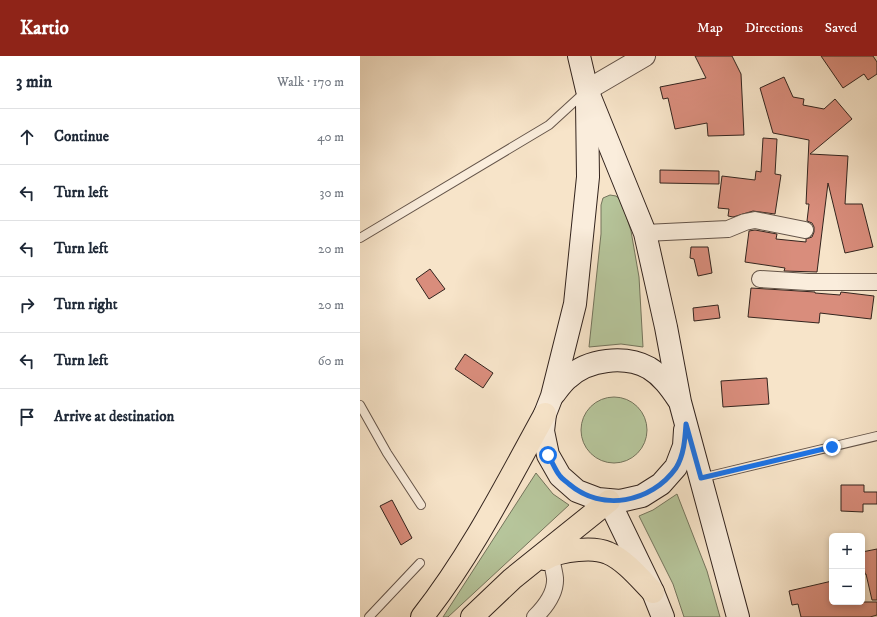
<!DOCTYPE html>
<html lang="en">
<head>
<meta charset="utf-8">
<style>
  body { margin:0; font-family:"IM FELL DW Pica",serif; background:#f6f6f7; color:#1f2937 }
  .controls { position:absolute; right:12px; bottom:12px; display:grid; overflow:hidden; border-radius:6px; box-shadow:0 2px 6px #0003 }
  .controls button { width:36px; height:36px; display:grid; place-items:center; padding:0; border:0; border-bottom:1px solid #e0e1e3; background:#fff; color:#1f2937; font:20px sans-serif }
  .stop { position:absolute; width:12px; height:12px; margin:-9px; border:3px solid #1a73e8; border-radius:50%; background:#fff }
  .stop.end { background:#1a73e8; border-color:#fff; box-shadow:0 1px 4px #0008 }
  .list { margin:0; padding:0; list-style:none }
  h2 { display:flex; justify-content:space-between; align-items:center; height:52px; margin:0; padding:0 16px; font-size:17px }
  h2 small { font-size:13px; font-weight:400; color:#747a83 }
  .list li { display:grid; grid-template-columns:26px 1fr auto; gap:12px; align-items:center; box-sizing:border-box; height:56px; padding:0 16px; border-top:1px solid #e0e1e3 }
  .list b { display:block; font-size:15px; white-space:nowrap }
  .list em { font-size:13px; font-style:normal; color:#747a83 }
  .icon { flex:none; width:22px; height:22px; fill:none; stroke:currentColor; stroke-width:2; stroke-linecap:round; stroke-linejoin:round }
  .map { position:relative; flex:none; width:517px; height:561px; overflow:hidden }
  header { display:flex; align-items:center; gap:24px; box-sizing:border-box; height:56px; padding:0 20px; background:#8f2418; color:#fff }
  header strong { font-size:19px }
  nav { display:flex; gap:22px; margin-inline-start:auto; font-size:14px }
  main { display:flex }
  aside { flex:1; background:#fff }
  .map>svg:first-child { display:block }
</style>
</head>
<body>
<header>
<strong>Kartio</strong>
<nav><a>Map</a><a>Directions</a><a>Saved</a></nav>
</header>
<main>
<aside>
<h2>3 min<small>Walk · 170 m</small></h2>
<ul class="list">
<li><svg class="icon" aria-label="ahead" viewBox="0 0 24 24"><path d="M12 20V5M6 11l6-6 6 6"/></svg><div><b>Continue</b></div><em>40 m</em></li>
<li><svg class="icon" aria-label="left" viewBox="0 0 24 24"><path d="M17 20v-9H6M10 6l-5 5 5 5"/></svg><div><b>Turn left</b></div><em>30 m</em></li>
<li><svg class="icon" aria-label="left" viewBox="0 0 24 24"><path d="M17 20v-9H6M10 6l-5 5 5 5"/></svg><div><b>Turn left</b></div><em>20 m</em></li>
<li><svg class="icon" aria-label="right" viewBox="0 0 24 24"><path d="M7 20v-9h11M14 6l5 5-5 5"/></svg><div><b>Turn right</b></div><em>20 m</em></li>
<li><svg class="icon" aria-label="left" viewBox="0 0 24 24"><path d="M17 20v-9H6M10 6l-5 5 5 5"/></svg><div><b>Turn left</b></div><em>60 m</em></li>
<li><svg class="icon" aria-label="arrive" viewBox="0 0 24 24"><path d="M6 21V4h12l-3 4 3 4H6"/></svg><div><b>Arrive at destination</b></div></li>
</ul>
</aside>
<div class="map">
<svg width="517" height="561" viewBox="0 0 517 561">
  <rect width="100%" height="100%" fill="#f7e4c9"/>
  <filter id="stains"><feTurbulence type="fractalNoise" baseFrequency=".005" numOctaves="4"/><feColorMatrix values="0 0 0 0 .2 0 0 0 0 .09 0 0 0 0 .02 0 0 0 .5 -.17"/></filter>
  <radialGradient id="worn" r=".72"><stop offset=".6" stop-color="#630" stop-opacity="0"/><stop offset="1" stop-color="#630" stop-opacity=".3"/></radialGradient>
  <g fill="#b6c59b" stroke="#74745c">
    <polygon points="250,139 256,140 261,144 271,175 279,221 283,291 261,288 229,291 241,178 241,149 243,142"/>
    <circle cx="254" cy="374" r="33"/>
    <polygon points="176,417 193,438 209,449 88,561 83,561"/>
    <polygon points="317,438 347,515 360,561 324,561 313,528 279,460 293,454"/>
  </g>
  <g fill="#d98d7c" stroke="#33241e">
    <polygon points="335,0 372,0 381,18 384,79 348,80 347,67 315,73 308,42 303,43 300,31 346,22"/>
    <polygon points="461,0 513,0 517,6 517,18 508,24 504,18 483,32"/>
    <polygon points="424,21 433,41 444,43 443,49 464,53 475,43 492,63 450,98 488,100 485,148 502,148 513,191 485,197 468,127 457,216 424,215 425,212 385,206 389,175 395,174 417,178 416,183 446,186 446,183 452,181 454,176 454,171 452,167 447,165 449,148 446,148 449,84 413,77 400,32"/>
    <polygon points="403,82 417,83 415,118 421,119 415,158 393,155 373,161 368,160 369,153 358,152 362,120 395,124 396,115 401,116"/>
    <polygon points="300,114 359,115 359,128 300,127"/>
    <polygon points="331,191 348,191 352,217 338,220 334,203 330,202"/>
    <polygon points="70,213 85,233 69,243 56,223"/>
    <polygon points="391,232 455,236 455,237 480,239 481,236 514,240 511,263 460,257 459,267 388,261"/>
    <polygon points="358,249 360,262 334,265 333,252"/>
    <polygon points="105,298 133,317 123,332 95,313"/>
    <polygon points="407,322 409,348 363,351 361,325"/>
    <polygon points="481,429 504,429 504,436 517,436 517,448 503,448 503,456 481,455"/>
    <polygon points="32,444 52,482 41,489 20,450"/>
    <polygon points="517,493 517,544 512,544 506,518 505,518 502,496"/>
    <polygon points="472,525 472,546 517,546 517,559 510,561 441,561 438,548 432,549 429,535"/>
  </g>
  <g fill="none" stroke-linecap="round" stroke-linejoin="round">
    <defs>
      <g id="service">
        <polyline points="0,182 189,69 225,36"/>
        <polyline points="0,349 27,397 61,449"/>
        <polyline points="341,422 517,380"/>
        <polyline points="9,561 60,507"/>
      </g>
      <g id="minor">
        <polyline points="285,177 368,173 385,166 395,164 445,174"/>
        <polyline points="400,223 448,226 517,226"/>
        <path d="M 175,561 C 185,551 196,537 195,522 C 194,514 192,507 190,499"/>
      </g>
      <polyline id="tertiary" points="227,34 285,0"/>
      <g id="secondary">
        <polyline points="219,0 227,34 285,177 306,271 320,346 378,561"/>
        <polyline points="227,47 228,121 215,248 192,340 185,358 183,375 188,399 200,420 217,435 238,443 260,445 282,440 301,428 316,411 324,390 325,374"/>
        <path d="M 194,338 C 198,333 203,326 208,322 C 228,303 265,299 289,312 C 302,320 310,331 318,343"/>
        <polyline points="249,445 293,536 303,561"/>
      </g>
      <g id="primary">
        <path d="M 185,503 C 195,497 206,495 218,494 C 228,493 239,493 248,497 C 265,504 281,524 293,536"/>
        <path d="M 62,561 C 111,499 147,427 185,358"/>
        <polyline points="112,561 152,523 249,445"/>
      </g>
    </defs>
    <use href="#service" stroke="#645449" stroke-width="10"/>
    <use href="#minor" stroke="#645449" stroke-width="18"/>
    <use href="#tertiary" stroke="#645449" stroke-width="22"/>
    <use href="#secondary" stroke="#33241e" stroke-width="24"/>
    <use href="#primary" stroke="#33241e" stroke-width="24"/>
    <use href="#service" stroke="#faeddc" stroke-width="8"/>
    <use href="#minor" stroke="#faeddc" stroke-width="16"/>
    <use href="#tertiary" stroke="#faeddc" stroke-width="20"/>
    <use href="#secondary" stroke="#faeddc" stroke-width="22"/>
    <use href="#primary" stroke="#f7e4c9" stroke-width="22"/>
  </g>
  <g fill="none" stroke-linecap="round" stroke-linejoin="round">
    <path stroke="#1a73e8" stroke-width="5" d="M 188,399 C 192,405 195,414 200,420 C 202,423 206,425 209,428 C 242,456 291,447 316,412 C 324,399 325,383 326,368 L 341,422 L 472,391"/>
  </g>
  <rect width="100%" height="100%" filter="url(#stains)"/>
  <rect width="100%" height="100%" fill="url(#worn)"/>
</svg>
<div class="controls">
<button>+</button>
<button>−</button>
</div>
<div class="stop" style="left:188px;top:399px"></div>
<div class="stop end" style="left:472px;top:391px"></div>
</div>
</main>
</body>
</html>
